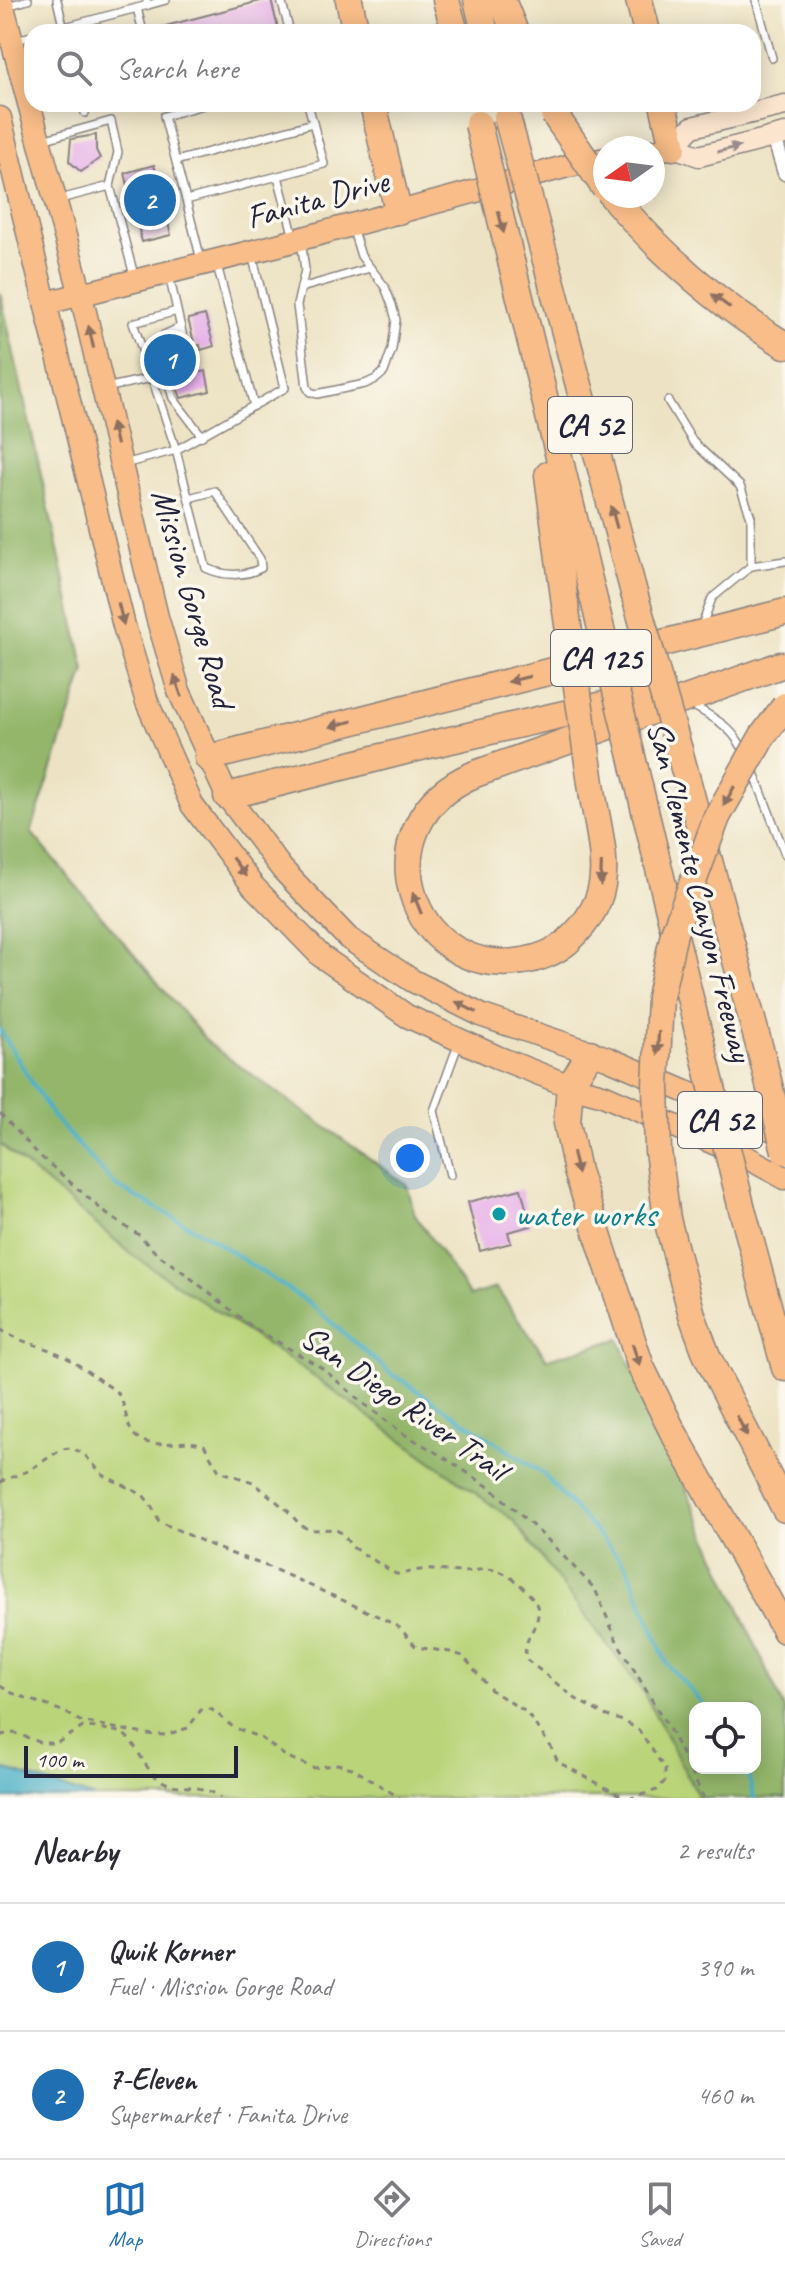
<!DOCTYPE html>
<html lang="en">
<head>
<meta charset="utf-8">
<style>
  body { margin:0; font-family:Caveat,sans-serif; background:#f7f7f7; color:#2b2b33 }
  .controls { position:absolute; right:24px; bottom:24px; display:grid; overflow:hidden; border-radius:16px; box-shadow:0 4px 20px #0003 }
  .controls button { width:72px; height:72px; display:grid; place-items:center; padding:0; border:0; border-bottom:2px solid #e1e1e2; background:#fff; color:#2b2b33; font:40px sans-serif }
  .compass { position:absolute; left:593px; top:136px; width:72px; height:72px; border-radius:50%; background:#fff; box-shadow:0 4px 20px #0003; rotate:256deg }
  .scale { position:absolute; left:24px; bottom:20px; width:214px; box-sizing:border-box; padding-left:8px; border:4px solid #22223b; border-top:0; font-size:22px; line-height:28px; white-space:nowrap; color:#22223b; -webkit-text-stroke:6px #fbf7ec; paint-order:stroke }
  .you { position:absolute; left:410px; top:1158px; width:28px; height:28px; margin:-20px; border:6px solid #fff; border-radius:50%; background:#1a73e8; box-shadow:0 0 0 12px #1a73e833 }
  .badge { display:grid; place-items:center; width:52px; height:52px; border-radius:50%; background:#1f6fb2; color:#fff; font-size:26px; font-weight:700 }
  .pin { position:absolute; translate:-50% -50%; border:4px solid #fff; box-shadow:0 2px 8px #0006 }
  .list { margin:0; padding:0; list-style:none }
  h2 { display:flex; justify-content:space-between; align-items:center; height:104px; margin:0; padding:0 32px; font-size:34px }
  h2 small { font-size:26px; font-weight:400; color:#7c7c81 }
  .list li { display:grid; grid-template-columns:52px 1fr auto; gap:24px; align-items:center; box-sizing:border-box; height:128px; padding:0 32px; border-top:2px solid #e1e1e2 }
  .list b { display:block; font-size:30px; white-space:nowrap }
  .list p { margin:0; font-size:26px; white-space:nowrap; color:#7c7c81 }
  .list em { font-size:26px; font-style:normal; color:#7c7c81 }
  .icon { flex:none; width:44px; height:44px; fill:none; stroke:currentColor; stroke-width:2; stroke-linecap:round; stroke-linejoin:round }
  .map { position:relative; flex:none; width:785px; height:1798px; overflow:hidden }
  .search { position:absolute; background:#fff; box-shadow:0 4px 20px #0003; left:24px; right:24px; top:24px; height:88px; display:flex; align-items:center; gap:20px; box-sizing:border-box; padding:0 28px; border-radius:24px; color:#7c7c81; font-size:30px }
  .sheet { height:360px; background:#fff }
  nav { display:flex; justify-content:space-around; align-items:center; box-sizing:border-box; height:112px; border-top:2px solid #e1e1e2; background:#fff; font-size:22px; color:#7c7c81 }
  nav a { display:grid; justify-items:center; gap:4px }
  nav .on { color:#1f6fb2 }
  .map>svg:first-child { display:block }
</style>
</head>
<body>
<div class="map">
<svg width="785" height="1798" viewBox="0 0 785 1798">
  <rect width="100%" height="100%" fill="#fbf7ec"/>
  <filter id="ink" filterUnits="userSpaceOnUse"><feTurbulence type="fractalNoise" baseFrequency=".0125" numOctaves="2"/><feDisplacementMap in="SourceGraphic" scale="16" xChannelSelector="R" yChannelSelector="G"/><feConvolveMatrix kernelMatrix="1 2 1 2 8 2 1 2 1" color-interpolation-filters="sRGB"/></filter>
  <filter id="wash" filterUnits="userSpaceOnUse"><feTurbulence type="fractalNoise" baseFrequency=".006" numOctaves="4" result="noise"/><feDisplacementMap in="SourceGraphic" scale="32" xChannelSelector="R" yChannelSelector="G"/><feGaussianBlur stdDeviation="1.8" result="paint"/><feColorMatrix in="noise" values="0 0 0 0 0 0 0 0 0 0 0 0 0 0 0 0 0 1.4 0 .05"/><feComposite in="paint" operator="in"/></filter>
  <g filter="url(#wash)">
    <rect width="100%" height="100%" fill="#ede3c4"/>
    <polygon fill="#bad47a" stroke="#6e7b5a" stroke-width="2" points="0,1144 134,1256 302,1368 513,1520 644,1693 706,1798 0,1798"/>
    <path fill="#93b66a" stroke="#5a6c52" stroke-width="2" fill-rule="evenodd" d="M 0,292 L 85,670 L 31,832 L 209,1044 L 407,1185 L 415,1215 L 470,1296 L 496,1288 L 547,1359 L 619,1339 L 785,1711 L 785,1798 L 699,1798 L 644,1693 L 513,1520 L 302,1368 L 134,1256 L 0,1144 ZM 695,1708 L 755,1708 L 755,1768 L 695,1768 Z"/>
    <polygon fill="#47afc6" stroke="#346880" stroke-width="2" points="3,1769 14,1772 95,1798 0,1798 0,1770"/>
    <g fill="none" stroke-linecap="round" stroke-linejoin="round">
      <g stroke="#47afc6" stroke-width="4">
        <polyline points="0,1030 53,1117 116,1186 206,1235 309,1303 389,1372 541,1472 627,1566 667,1664 707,1708"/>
        <polyline points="746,1768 754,1798"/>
      </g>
    </g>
    <g id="blocks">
      <g fill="#e5ace9">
        <polygon points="264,0 271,0 279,32 159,32 158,28"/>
        <polygon points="96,135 96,150 100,158 81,172 69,161 71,139"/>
        <polygon points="154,165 171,235 142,242 125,173"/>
        <polygon points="205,315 214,346 201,350 200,345 195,346 188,319"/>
        <polygon points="206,371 210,391 181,398 174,379"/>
        <polygon points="521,1189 531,1226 508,1232 511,1243 480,1251 468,1202"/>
      </g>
    </g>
  </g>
  <g filter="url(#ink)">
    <use href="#blocks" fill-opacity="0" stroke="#888280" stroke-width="2"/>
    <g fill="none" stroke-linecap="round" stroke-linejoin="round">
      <defs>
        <g id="lane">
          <polyline points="57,0 64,30"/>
          <polyline points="281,0 290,32"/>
          <polyline points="756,0 772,58"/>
          <polyline points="147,2 148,5 166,0"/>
          <polyline points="7,6 28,0"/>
          <polyline points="46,32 137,8"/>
          <polyline points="143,32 137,8 148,5"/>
          <polyline points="15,40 32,36"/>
          <polyline points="83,104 85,113"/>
          <polyline points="42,140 111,121 118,152 110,186"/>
          <polyline points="176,161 313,123"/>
          <polyline points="278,176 324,164 308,104"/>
          <polyline points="60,199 110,186 135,279"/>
          <polyline points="186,200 164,116 207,104"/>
          <polyline points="301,240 305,270 297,305 307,387 310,392 317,394 365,384 376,379 384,372 392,349 396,320 392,305 385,287 361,256 352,227"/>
          <polyline points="201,260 186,200 278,176 294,238"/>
          <polyline points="217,265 254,406"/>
          <polyline points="169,275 190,368 152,378 133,323 177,311"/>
          <polyline points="301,288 370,268"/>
          <polyline points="164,335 181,327"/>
          <polyline points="173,351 185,345"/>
          <polyline points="147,362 159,357"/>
          <polyline points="166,374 173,398 202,436"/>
          <polyline points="105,388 152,378 176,450 285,388 252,254"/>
          <polyline points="668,401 693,442 740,486 751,517 751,566"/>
          <path d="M 124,464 L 176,450 C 186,490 197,529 206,568 C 223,576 244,577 261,568 L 260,559 L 215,491 L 189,498"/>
          <polyline points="701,628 712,598 751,566 785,561"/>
          <path d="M 692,705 C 717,720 733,727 746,755"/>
          <polyline points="753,770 785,854"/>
          <polyline points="450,1175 434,1111 459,1042"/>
        </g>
        <polyline id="street" points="774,137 785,173"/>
        <polyline id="secondary" points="785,105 692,127 673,147 699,156 785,134"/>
        <g id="primary">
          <polyline points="1,0 81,295 157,617 179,691 227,796 282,869 348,938 413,981 483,1016 607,1058 752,1120 785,1136"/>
          <polyline points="0,118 124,626 147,702 192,805 253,886 321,956 407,1016 497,1057 570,1086 603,1095 746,1157 785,1178"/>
          <polyline points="653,151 673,147"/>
          <polyline points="46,303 278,245 568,166 605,159"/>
        </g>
        <g id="highway">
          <polyline points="349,0 356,32"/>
          <polyline points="446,0 455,32"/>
          <polyline points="477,0 485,32"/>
          <polyline points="502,0 515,32"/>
          <polyline points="639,0 647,32"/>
          <polyline points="373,104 398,211"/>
          <polyline points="663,104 673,147"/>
          <path d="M 612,196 C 662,255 719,305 785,345"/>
          <polyline points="545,257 634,593"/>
          <polyline points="512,265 594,600"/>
          <polyline points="548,475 565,604"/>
          <polyline points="679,750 763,1060"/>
          <polyline points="208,758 785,612"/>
          <polyline points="635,769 698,1031"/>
          <polyline points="227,796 433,744 639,697"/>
          <path d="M 593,797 C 597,820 605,853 603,875 C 602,903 587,924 567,942 C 555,952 538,959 523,961 C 408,980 359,822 475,774 L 781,665"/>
          <polyline points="590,1053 570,1086 567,1123 577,1171 641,1367 672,1430 785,1630"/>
          <polyline points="742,1209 785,1368"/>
          <polyline points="667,1219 692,1315 707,1356 785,1509"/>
        </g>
      </defs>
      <use href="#lane" stroke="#888280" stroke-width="10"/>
      <use href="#street" stroke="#888280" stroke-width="17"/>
      <use href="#secondary" stroke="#888280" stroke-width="23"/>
      <use href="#primary" stroke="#888280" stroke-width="25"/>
      <use href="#highway" stroke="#888280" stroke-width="29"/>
      <g stroke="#888280" stroke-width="3" stroke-dasharray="6 6" stroke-linecap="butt">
        <polyline points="0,1113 39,1155 109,1216 139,1235 156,1253 183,1272 251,1326 322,1368 364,1404 404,1434 442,1456 492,1489 547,1539 595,1589 617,1641 671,1732 704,1798"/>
        <path d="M 0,1329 C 18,1342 37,1344 57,1353 C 72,1359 85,1370 98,1379 C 104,1384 114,1388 118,1394 C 128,1407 124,1429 138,1438 C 155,1451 183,1437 204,1445 L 219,1471 L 253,1482 L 288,1511 L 300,1525 L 310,1530 L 334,1529 L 342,1533 L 352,1547 L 396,1574 C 405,1574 412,1571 420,1570 C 435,1569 450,1572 464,1572 C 474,1571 486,1568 495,1570 C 508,1572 533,1594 537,1606 C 543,1626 521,1636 526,1659 L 576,1699 L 604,1715 L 623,1721 L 638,1729 L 665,1769 L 665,1781 L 657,1790 L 631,1798"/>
        <polyline points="0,1482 28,1471 62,1449 72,1448 84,1454 103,1475 143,1495 151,1505 159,1521 167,1525 224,1551 269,1567 382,1618 400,1628 416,1647 450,1652 463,1656 491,1690 526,1712 551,1747 558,1762 625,1798"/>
        <polyline points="0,1686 12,1693 65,1712 80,1721 144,1734 165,1735 188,1728 201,1710 211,1709 233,1727 261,1738 285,1756 314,1768 338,1764 352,1768 400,1798"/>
        <path d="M 0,1735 L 15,1733 L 42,1743 L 57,1743 L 83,1727 C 93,1727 113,1730 121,1733 C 138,1741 142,1770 162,1781 C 180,1791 201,1782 221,1798"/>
      </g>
      <use href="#lane" stroke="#fff" stroke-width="7"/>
      <use href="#street" stroke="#fff" stroke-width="14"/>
      <use href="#secondary" stroke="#fce5cf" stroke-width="20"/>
      <use href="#primary" stroke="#f8bd88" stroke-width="22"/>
      <use href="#highway" stroke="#f8bd88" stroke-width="26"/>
      <defs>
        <g id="highway-bridge">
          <polyline points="554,114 605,188"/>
          <polyline points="507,117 545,257"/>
          <polyline points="478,124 512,265"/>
          <polyline points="634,593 679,750"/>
          <polyline points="594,600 635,769"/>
          <polyline points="565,604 593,797"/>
          <polyline points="698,1031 742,1209"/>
          <polyline points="763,1060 785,1151"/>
          <polyline points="667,1219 658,1151 656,1086 660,997 674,933 717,817 762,737 785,706"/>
        </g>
      </defs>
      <use href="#highway-bridge" stroke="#888280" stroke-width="29" stroke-linecap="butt"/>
      <use href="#highway-bridge" stroke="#f8bd88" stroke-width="26"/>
    </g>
    <defs><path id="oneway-solid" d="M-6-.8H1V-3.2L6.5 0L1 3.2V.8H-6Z" transform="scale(2)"/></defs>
    <use fill="#9a8d8c" href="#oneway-solid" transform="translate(729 149) rotate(-14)"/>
    <g fill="#8d7062">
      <use href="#oneway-solid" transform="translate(501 222) rotate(76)"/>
      <use href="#oneway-solid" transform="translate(721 301) rotate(-143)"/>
      <use href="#oneway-solid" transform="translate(91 337) rotate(-103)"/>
      <use href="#oneway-solid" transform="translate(114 434) rotate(-103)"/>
      <use href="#oneway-solid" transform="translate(614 517) rotate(-105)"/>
      <use href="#oneway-solid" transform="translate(121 614) rotate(76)"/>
      <use href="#oneway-solid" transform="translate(519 679) rotate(166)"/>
      <use href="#oneway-solid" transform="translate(178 686) rotate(-109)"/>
      <use href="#oneway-solid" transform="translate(341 724) rotate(166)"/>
      <use href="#oneway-solid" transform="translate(729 796) rotate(119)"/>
      <use href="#oneway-solid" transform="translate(239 867) rotate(53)"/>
      <use href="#oneway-solid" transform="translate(601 874) rotate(92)"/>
      <use href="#oneway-solid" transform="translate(417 903) rotate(-112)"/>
      <use href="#oneway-solid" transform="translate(466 1007) rotate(-153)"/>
      <use href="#oneway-solid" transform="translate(658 1043) rotate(93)"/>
      <use href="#oneway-solid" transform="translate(575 1163) rotate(77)"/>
      <use href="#oneway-solid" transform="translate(636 1355) rotate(72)"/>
      <use href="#oneway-solid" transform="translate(742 1426) rotate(63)"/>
    </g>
  </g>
  <circle fill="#0f9aa8" stroke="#fbf7ec" stroke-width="3" cx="499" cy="1214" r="8"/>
  <g text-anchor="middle" stroke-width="7" stroke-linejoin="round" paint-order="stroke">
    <g fill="#fbf7ec" stroke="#636270" stroke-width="2">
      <rect x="548" y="397" width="84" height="56" rx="6"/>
      <rect x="551" y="630" width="100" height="56" rx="6"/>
      <rect x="678" y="1092" width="84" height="56" rx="6"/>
    </g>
    <g font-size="32" font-weight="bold" fill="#22223b">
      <text x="590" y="436">CA 52</text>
      <text x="601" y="669">CA 125</text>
      <text x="720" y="1131">CA 52</text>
    </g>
    <g font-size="34" fill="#22223b" stroke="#fbf7ec">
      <text transform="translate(317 198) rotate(-15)" y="12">Fanita Drive</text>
      <text transform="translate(194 598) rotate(74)" y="12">Mission Gorge Road</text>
      <text transform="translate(701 891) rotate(76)" y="12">San Clemente Canyon Freeway</text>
      <text transform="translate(405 1402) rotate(35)" y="12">San Diego River Trail</text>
    </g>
    <g font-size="34" fill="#0d838f" stroke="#fbf7ec" text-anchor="start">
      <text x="515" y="1226">water works</text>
    </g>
  </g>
</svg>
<div class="controls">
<button><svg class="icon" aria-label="locate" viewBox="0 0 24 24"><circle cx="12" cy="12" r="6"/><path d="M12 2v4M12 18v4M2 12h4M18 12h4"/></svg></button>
</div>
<svg class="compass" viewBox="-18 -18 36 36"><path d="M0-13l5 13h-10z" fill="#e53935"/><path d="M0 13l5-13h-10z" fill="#7c7c81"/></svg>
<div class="scale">100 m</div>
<div class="you"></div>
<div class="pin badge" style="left:170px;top:360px">1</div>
<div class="pin badge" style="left:150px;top:200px">2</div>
<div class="search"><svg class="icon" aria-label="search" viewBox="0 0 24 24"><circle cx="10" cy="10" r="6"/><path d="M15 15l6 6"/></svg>Search here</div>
</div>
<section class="sheet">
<h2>Nearby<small>2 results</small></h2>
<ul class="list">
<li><span class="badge">1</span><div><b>Qwik Korner</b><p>Fuel · Mission Gorge Road</p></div><em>390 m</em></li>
<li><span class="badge">2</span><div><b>7-Eleven</b><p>Supermarket · Fanita Drive</p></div><em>460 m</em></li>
</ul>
</section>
<nav>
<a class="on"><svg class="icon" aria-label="map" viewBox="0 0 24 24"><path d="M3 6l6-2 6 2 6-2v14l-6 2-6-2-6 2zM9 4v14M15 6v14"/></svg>Map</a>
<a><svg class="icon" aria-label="directions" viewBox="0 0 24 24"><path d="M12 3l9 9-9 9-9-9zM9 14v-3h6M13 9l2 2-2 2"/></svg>Directions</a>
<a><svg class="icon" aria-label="saved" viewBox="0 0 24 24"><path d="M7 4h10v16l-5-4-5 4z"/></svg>Saved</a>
</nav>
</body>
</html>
